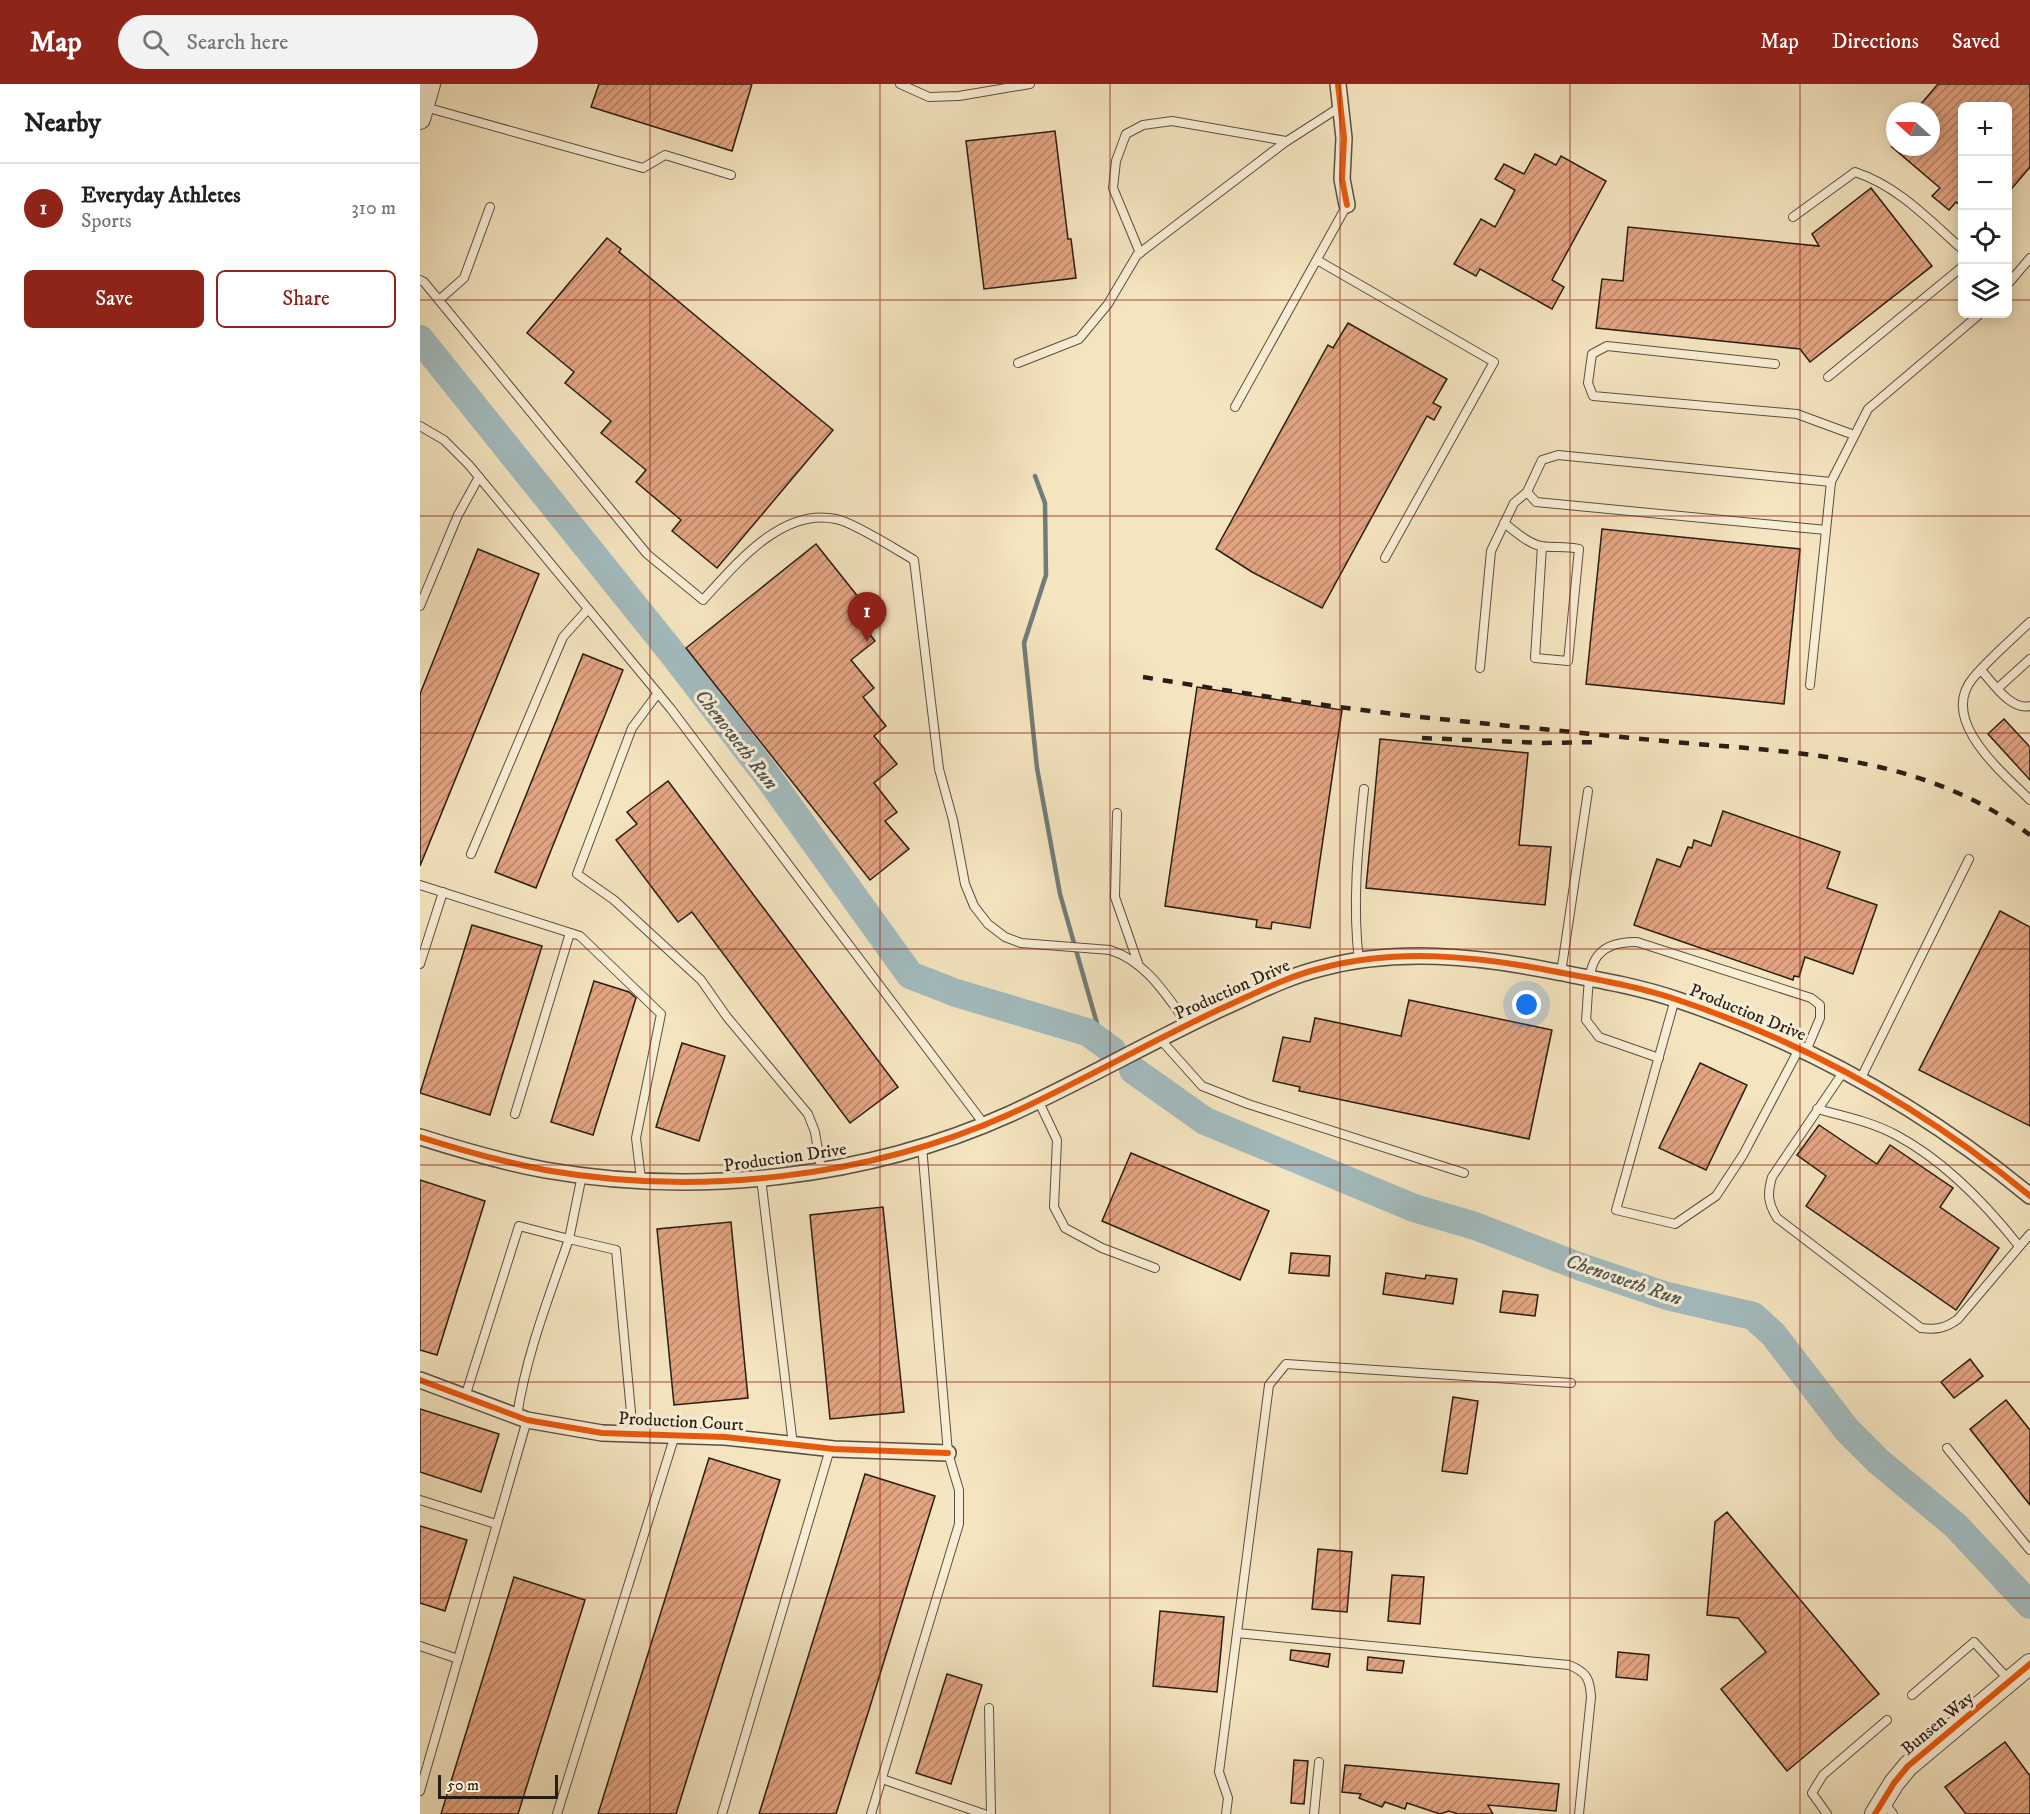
<!DOCTYPE html>
<html lang="en">
<head>
<meta charset="utf-8">
<style>
  body { margin:0; font-family:"IM FELL DW Pica",serif; background:#f2f2f2; color:#202124 }
  .controls { position:absolute; right:18px; top:18px; display:grid; overflow:hidden; border-radius:9px; box-shadow:0 3px 15px #0003 }
  .controls button { width:54px; height:54px; display:grid; place-items:center; padding:0; border:0; border-bottom:2px solid #e0e0e0; background:#fff; color:#202124; font:30px sans-serif }
  .compass { position:absolute; left:1466px; top:18px; width:54px; height:54px; border-radius:50%; background:#fff; box-shadow:0 3px 15px #0003; rotate:291deg }
  .scale { position:absolute; left:18px; bottom:15px; width:120px; box-sizing:border-box; padding-left:6px; border:3px solid #281d14; border-top:0; font-size:16px; line-height:21px; white-space:nowrap; color:#281d14; -webkit-text-stroke:4px #f8edd5; paint-order:stroke }
  .you { position:absolute; left:1107px; top:921px; width:21px; height:21px; margin:-15px; border:4px solid #fff; border-radius:50%; background:#1a73e8; box-shadow:0 0 0 9px #1a73e833 }
  .badge { display:grid; place-items:center; width:39px; height:39px; border-radius:50%; background:#8f2418; color:#fff; font-size:20px; font-weight:700 }
  .pin { position:absolute; translate:-50% -50px; filter:drop-shadow(0 2px 3px #0008) }
  .pin::after { content:''; position:absolute; top:32px; width:21px; height:18px; background:inherit; clip-path:polygon(0 0,100% 0,50% 100%) }
  .list { margin:0; padding:0; list-style:none }
  h2 { display:flex; justify-content:space-between; align-items:center; height:78px; margin:0; padding:0 24px; font-size:26px }
  h2 small { font-size:20px; font-weight:400; color:#757577 }
  .list li { display:grid; grid-template-columns:39px 1fr auto; gap:18px; align-items:center; box-sizing:border-box; height:90px; padding:0 24px; border-top:2px solid #e0e0e0 }
  .list b { display:block; font-size:22px; white-space:nowrap }
  .list p { margin:0; font-size:20px; white-space:nowrap; color:#757577 }
  .list em { font-size:20px; font-style:normal; color:#757577 }
  .actions { display:flex; gap:12px; padding:18px 24px }
  .actions a { flex:1; padding:14px 0; border:2px solid #8f2418; border-radius:9px; text-align:center; font-size:21px; color:#8f2418 }
  .actions .main { background:#8f2418; color:#fff }
  .icon { flex:none; width:33px; height:33px; fill:none; stroke:currentColor; stroke-width:2; stroke-linecap:round; stroke-linejoin:round }
  .map { position:relative; flex:none; width:1610px; height:1730px; overflow:hidden }
  header { display:flex; align-items:center; gap:36px; box-sizing:border-box; height:84px; padding:0 30px; background:#8f2418; color:#fff }
  header strong { font-size:28px }
  nav { display:flex; gap:33px; margin-inline-start:auto; font-size:21px }
  .search { width:420px; height:54px; background:#f2f2f2; display:flex; align-items:center; gap:15px; box-sizing:border-box; padding:0 21px; border-radius:33px; color:#757577; font-size:22px }
  main { display:flex }
  aside { flex:1; background:#fff }
  .map>svg:first-child { display:block }
</style>
</head>
<body>
<header>
<strong>Map</strong>
<div class="search"><svg class="icon" aria-label="search" viewBox="0 0 24 24"><circle cx="10" cy="10" r="6"/><path d="M15 15l6 6"/></svg>Search here</div>
<nav><a>Map</a><a>Directions</a><a>Saved</a></nav>
</header>
<main>
<aside>
<h2>Nearby<small></small></h2>
<ul class="list">
<li><span class="badge">1</span><div><b>Everyday Athletes</b><p>Sports</p></div><em>310 m</em></li>
</ul>
<div class="actions"><a class="main">Save</a><a>Share</a></div>
</aside>
<div class="map">
<svg width="1610" height="1730" viewBox="0 0 1610 1730">
  <defs>
    <pattern id="building-hatch" width="6" height="6" patternUnits="userSpaceOnUse" patternTransform="scale(1.5)"><rect width="6" height="6" fill="#e3a482"/><path d="M-1 1l2-2M0 6l6-6M5 7l2-2" fill="none" stroke="#b88569"/></pattern>
  </defs>
  <rect width="100%" height="100%" fill="#f4e4bf"/>
  <filter id="stains"><feTurbulence type="fractalNoise" baseFrequency=".00333" numOctaves="4"/><feColorMatrix values="0 0 0 0 .2 0 0 0 0 .09 0 0 0 0 .02 0 0 0 .5 -.17"/></filter>
  <radialGradient id="worn" r=".72"><stop offset=".6" stop-color="#630" stop-opacity="0"/><stop offset="1" stop-color="#630" stop-opacity=".3"/></radialGradient>
  <g fill="none" stroke-linecap="round" stroke-linejoin="round">
    <polyline stroke="#717c7a" stroke-width="4.5" points="615,392 625,419 626,491 604,559 617,684 640,810 682,957"/>
    <g stroke="#a2bbbe" stroke-width="28">
      <polyline points="0,255 249,565 345,689 490,891 536,909 667,948 692,966"/>
      <polyline points="713,986 785,1037 994,1124 1055,1142 1161,1183 1247,1212 1333,1232 1353,1250 1427,1346 1458,1377 1535,1441 1610,1521"/>
    </g>
  </g>
  <g fill="url(#building-hatch)" stroke="#281d14" stroke-width="1.5">
    <polygon points="179,0 332,0 312,67 171,23"/>
    <polygon points="1518,0 1610,0 1610,83 1587,110 1587,22 1542,22 1542,123 1536,118 1529,126 1512,112 1520,104 1472,63 1511,63 1511,27 1495,27"/>
    <polygon points="635,47 648,155 651,155 656,194 564,205 546,57"/>
    <polygon points="1115,70 1136,81 1141,72 1186,97 1132,196 1144,203 1132,225 1060,185 1056,192 1034,180 1061,135 1075,143 1095,106 1075,95 1084,80 1104,90"/>
    <polygon points="1451,104 1512,182 1390,278 1380,265 1176,244 1182,195 1203,197 1208,143 1399,162 1392,150"/>
    <polygon points="187,154 201,165 199,168 413,346 297,484 252,447 261,436 216,398 226,386 181,349 191,337 145,299 154,288 107,249"/>
    <polygon points="928,239 1027,295 1013,319 1021,323 1014,336 1007,332 902,524 832,488 796,465 908,261 913,264"/>
    <polygon points="1182,445 1380,465 1364,620 1166,600"/>
    <polygon points="396,460 443,519 432,528 455,557 431,576 454,604 443,613 466,642 454,652 477,680 454,699 477,728 465,737 489,765 450,796 266,564"/>
    <polygon points="58,465 119,490 0,782 0,610"/>
    <polygon points="163,570 203,586 116,804 75,788"/>
    <polygon points="777,603 922,626 890,844 852,838 851,845 836,843 837,836 745,822"/>
    <polygon points="1584,635 1610,663 1610,696 1568,650"/>
    <polygon points="960,655 1108,669 1099,761 1131,763 1125,821 946,804"/>
    <polygon points="248,697 478,1003 430,1039 272,828 258,838 196,756 217,740 207,728"/>
    <polygon points="1303,727 1420,768 1407,804 1457,821 1433,890 1385,873 1379,893 1374,892 1373,896 1214,841 1237,775 1260,783 1268,763 1272,764 1274,756 1291,762"/>
    <polygon points="1580,827 1610,843 1610,1042 1499,986"/>
    <polygon points="52,841 122,862 70,1031 0,1009"/>
    <polygon points="174,897 209,908 216,914 173,1051 131,1038"/>
    <polygon points="989,916 1132,946 1109,1055 879,1007 880,1003 853,997 863,953 890,958 895,934 981,952"/>
    <polygon points="262,959 305,972 279,1057 236,1043"/>
    <polygon points="1280,979 1327,1001 1286,1086 1239,1064"/>
    <polygon points="1399,1041 1457,1080 1470,1061 1533,1104 1520,1123 1579,1164 1536,1226 1386,1122 1406,1092 1377,1071"/>
    <polygon points="711,1069 849,1127 820,1196 682,1137"/>
    <polygon points="0,1096 65,1117 17,1271 0,1266"/>
    <polygon points="463,1123 484,1328 410,1335 390,1131"/>
    <polygon points="311,1138 328,1314 254,1321 237,1145"/>
    <polygon points="871,1169 910,1172 909,1192 869,1189"/>
    <polygon points="966,1189 1005,1195 1006,1191 1037,1195 1033,1220 963,1210"/>
    <polygon points="1083,1207 1118,1211 1115,1232 1080,1228"/>
    <polygon points="1550,1275 1563,1292 1534,1314 1521,1298"/>
    <polygon points="1033,1313 1058,1317 1047,1390 1022,1387"/>
    <polygon points="1586,1316 1610,1346 1610,1421 1550,1345"/>
    <polygon points="0,1325 79,1350 61,1408 0,1388"/>
    <polygon points="289,1374 360,1396 256,1730 178,1730"/>
    <polygon points="445,1390 515,1412 448,1629 416,1730 339,1730"/>
    <polygon points="1307,1428 1459,1610 1367,1687 1301,1605 1346,1568 1318,1534 1287,1531 1295,1438"/>
    <polygon points="0,1442 47,1456 25,1527 0,1519"/>
    <polygon points="898,1465 932,1468 927,1528 892,1525"/>
    <polygon points="972,1491 1004,1493 1000,1540 968,1537"/>
    <polygon points="94,1493 165,1516 98,1730 21,1730"/>
    <polygon points="740,1527 804,1533 797,1608 733,1602"/>
    <polygon points="871,1566 910,1570 908,1583 870,1576"/>
    <polygon points="1198,1568 1229,1571 1227,1596 1196,1593"/>
    <polygon points="948,1573 984,1577 982,1589 947,1586"/>
    <polygon points="527,1590 562,1601 531,1700 496,1689"/>
    <polygon points="1585,1658 1610,1692 1610,1730 1546,1730 1525,1703"/>
    <polygon points="874,1676 888,1677 884,1720 871,1719"/>
    <polygon points="925,1681 1139,1700 1136,1727 1068,1721 1073,1730 1038,1730 1029,1727 1020,1730 987,1719 985,1725 965,1718 962,1723 939,1714 941,1710 922,1708"/>
  </g>
  <g fill="none" stroke-linecap="round" stroke-linejoin="round">
    <defs>
      <g id="service">
        <polyline points="480,0 509,13 539,12 610,0"/>
        <polyline points="5,23 223,84 245,71 311,91"/>
        <path d="M 1373,133 L 1435,88 C 1478,102 1509,136 1542,165"/>
        <polyline points="720,169 693,104 696,77 706,50 723,41 752,37 866,57"/>
        <polyline points="897,176 1074,278 965,474"/>
        <path d="M 0,196 L 4,198 L 227,470 L 283,516 C 316,480 362,423 416,435 C 433,438 477,466 494,476 L 519,685 L 533,736 L 545,800 L 554,822 L 568,840 L 585,853 L 601,859 L 690,866 C 727,878 746,911 768,941"/>
        <polyline points="1588,200 1610,174"/>
        <polyline points="19,216 44,194 70,123"/>
        <polyline points="598,279 659,255 688,220 717,171 864,59 920,23"/>
        <polyline points="1355,280 1187,262 1172,270 1168,299 1173,312 1377,330 1434,351"/>
        <polyline points="1408,293 1542,183"/>
        <polyline points="815,323 927,121"/>
        <polyline points="0,342 24,356 49,381 251,625 564,1040"/>
        <polyline points="1107,408 1116,418 1406,446"/>
        <path d="M 1084,439 C 1095,447 1107,459 1121,462 C 1132,464 1146,462 1159,465 L 1148,577 L 1115,574 L 1122,462"/>
        <polyline points="0,522 38,431 59,393"/>
        <path d="M 1610,538 C 1591,556 1570,574 1553,594 C 1518,636 1582,688 1610,716"/>
        <polyline points="1060,584 1071,467 1094,419 1107,408 1122,376 1138,371 1411,398"/>
        <path d="M 1561,586 C 1573,599 1591,627 1610,622"/>
        <polyline points="1390,601 1411,398 1448,325 1560,230"/>
        <polyline points="1578,604 1610,575"/>
        <polyline points="238,609 212,644 157,790 194,816 281,896 307,933 388,1030 395,1048 401,1085"/>
        <polyline points="697,729 695,813 718,879"/>
        <polyline points="51,770 143,553 168,525"/>
        <polyline points="0,801 160,852 241,930 216,1054 221,1095"/>
        <path d="M 939,877 C 932,819 938,763 944,705"/>
        <polyline points="0,880 23,808"/>
        <polyline points="1141,889 1168,707"/>
        <polyline points="1255,915 1196,1126 1255,1140 1296,1112 1323,1071 1379,965"/>
        <polyline points="740,955 782,1002 828,1020 1044,1089"/>
        <path d="M 1239,974 L 1179,953 L 1166,936 C 1170,894 1163,857 1217,858 L 1391,914 L 1400,921 L 1400,934 L 1386,967"/>
        <path d="M 1424,987 L 1352,1093 C 1347,1110 1348,1119 1357,1134 L 1501,1244 C 1517,1246 1526,1244 1538,1235 L 1610,1150"/>
        <polyline points="1440,996 1549,775"/>
        <polyline points="618,1016 637,1056 634,1123 645,1144 682,1164 735,1184"/>
        <path d="M 1397,1025 C 1424,1032 1452,1038 1476,1051 C 1525,1077 1565,1119 1599,1162"/>
        <polyline points="95,1030 150,849"/>
        <polyline points="341,1094 373,1361"/>
        <polyline points="45,1313 99,1142 149,1155 162,1091"/>
        <path d="M 97,1332 C 106,1271 129,1213 149,1155 L 196,1166 L 213,1350"/>
        <polyline points="1527,1364 1610,1466"/>
        <polyline points="0,1416 76,1440"/>
        <path d="M 817,1549 L 1149,1581 C 1166,1588 1170,1594 1171,1613 L 1159,1730"/>
        <polyline points="0,1562 38,1575"/>
        <polyline points="1492,1611 1554,1558 1590,1597"/>
        <polyline points="569,1624 571,1730"/>
        <polyline points="462,1695 564,1730"/>
        <polyline points="0,1707 107,1336"/>
        <polyline points="1463,1717 1473,1730"/>
        <polyline points="137,1730 255,1351"/>
        <polyline points="302,1730 410,1365"/>
        <polyline points="451,1730 539,1440 539,1406 528,1369 502,1062"/>
        <polyline points="806,1730 808,1714 799,1688 849,1301 866,1280 1151,1299"/>
        <polyline points="894,1730 899,1678"/>
        <polyline points="1407,1730 1392,1709 1403,1691 1467,1636"/>
      </g>
      <g id="minor">
        <polyline points="918,0 924,54 922,95 927,121"/>
        <path d="M 0,1053 C 41,1066 83,1078 125,1086 C 278,1113 448,1094 590,1030 C 660,998 728,959 798,926 C 832,911 865,893 902,884 C 977,864 1057,872 1132,887 C 1174,895 1217,902 1258,916 C 1387,959 1506,1026 1610,1112"/>
        <polyline points="0,1296 107,1336 182,1349 305,1353 414,1365 528,1369"/>
      </g>
      <g id="tertiary">
        <polyline points="0,35 10,0"/>
        <polyline points="1455,1730 1474,1699 1488,1682 1610,1580"/>
      </g>
    </defs>
    <use href="#service" stroke="#5b4f3f" stroke-width="10"/>
    <use href="#minor" stroke="#5b4f3f" stroke-width="18"/>
    <use href="#tertiary" stroke="#5b4f3f" stroke-width="22"/>
    <use href="#service" stroke="#f8edd5" stroke-width="8"/>
    <use href="#minor" stroke="#f8edd5" stroke-width="15"/>
    <use href="#tertiary" stroke="#f8edd5" stroke-width="20"/>
    <g stroke="#281d14" stroke-width="4.5" stroke-dasharray="10 10" stroke-linecap="butt">
      <path d="M 723,593 C 828,610 933,627 1040,637 C 1111,644 1182,651 1253,658 C 1381,669 1502,671 1610,751"/>
      <polyline points="1002,654 1124,659 1179,658"/>
    </g>
    <defs>
      <g id="cycleway">
        <polyline points="918,0 924,54 922,95 927,121"/>
        <path d="M 0,1053 C 41,1066 83,1078 125,1086 C 278,1113 448,1094 590,1030 C 660,998 728,959 798,926 C 832,911 865,893 902,884 C 977,864 1057,872 1132,887 C 1174,895 1217,902 1258,916 C 1387,959 1506,1026 1610,1112"/>
        <polyline points="0,1296 107,1336 182,1349 305,1353 414,1365 528,1369"/>
        <polyline points="1455,1730 1474,1699 1488,1682 1610,1580"/>
      </g>
    </defs>
    <use href="#cycleway" stroke="#f8edd5" stroke-width="10"/>
    <use href="#cycleway" stroke="#e8590c" stroke-width="6"/>
  </g>
  <path fill="none" stroke="#8f2418" stroke-width="1.5" stroke-opacity="0.55" d="M 230,0 L 230,1730M 460,0 L 460,1730M 690,0 L 690,1730M 920,0 L 920,1730M 1150,0 L 1150,1730M 1380,0 L 1380,1730M 0,216 L 1542,216M 1588,216 L 1610,216M 0,432 L 1610,432M 0,649 L 1610,649M 0,865 L 1610,865M 0,1081 L 1610,1081M 0,1298 L 1610,1298M 0,1514 L 1610,1514"/>
  <g text-anchor="middle" stroke-width="6" stroke-linejoin="round" paint-order="stroke">
    <g font-size="18" fill="#281d14" stroke="#f8edd5">
      <text transform="translate(812 905) rotate(-24)" y="6">Production Drive</text>
      <text transform="translate(1328 928) rotate(22)" y="6">Production Drive</text>
      <text transform="translate(365 1073) rotate(-8)" y="6">Production Drive</text>
      <text transform="translate(261 1337) rotate(3)" y="6">Production Court</text>
      <text transform="translate(1517 1639) rotate(-40)" y="6">Bunsen Way</text>
    </g>
    <g font-size="20" font-style="italic" fill="#535450" stroke="#f8edd5">
      <text transform="translate(317 655) rotate(52)" y="7">Chenoweth Run</text>
      <text transform="translate(1204 1195) rotate(19)" y="7">Chenoweth Run</text>
    </g>
  </g>
  <rect width="100%" height="100%" filter="url(#stains)"/>
  <rect width="100%" height="100%" fill="url(#worn)"/>
</svg>
<div class="controls">
<button>+</button>
<button>−</button>
<button><svg class="icon" aria-label="locate" viewBox="0 0 24 24"><circle cx="12" cy="12" r="6"/><path d="M12 2v4M12 18v4M2 12h4M18 12h4"/></svg></button>
<button><svg class="icon" aria-label="layers" viewBox="0 0 24 24"><path d="M12 4l9 5-9 5-9-5zM3 14l9 5 9-5"/></svg></button>
</div>
<svg class="compass" viewBox="-18 -18 36 36"><path d="M0-13l5 13h-10z" fill="#e53935"/><path d="M0 13l5-13h-10z" fill="#757577"/></svg>
<div class="scale">50 m</div>
<div class="you"></div>
<div class="pin badge" style="left:447px;top:558px">1</div>
</div>
</main>
</body>
</html>
